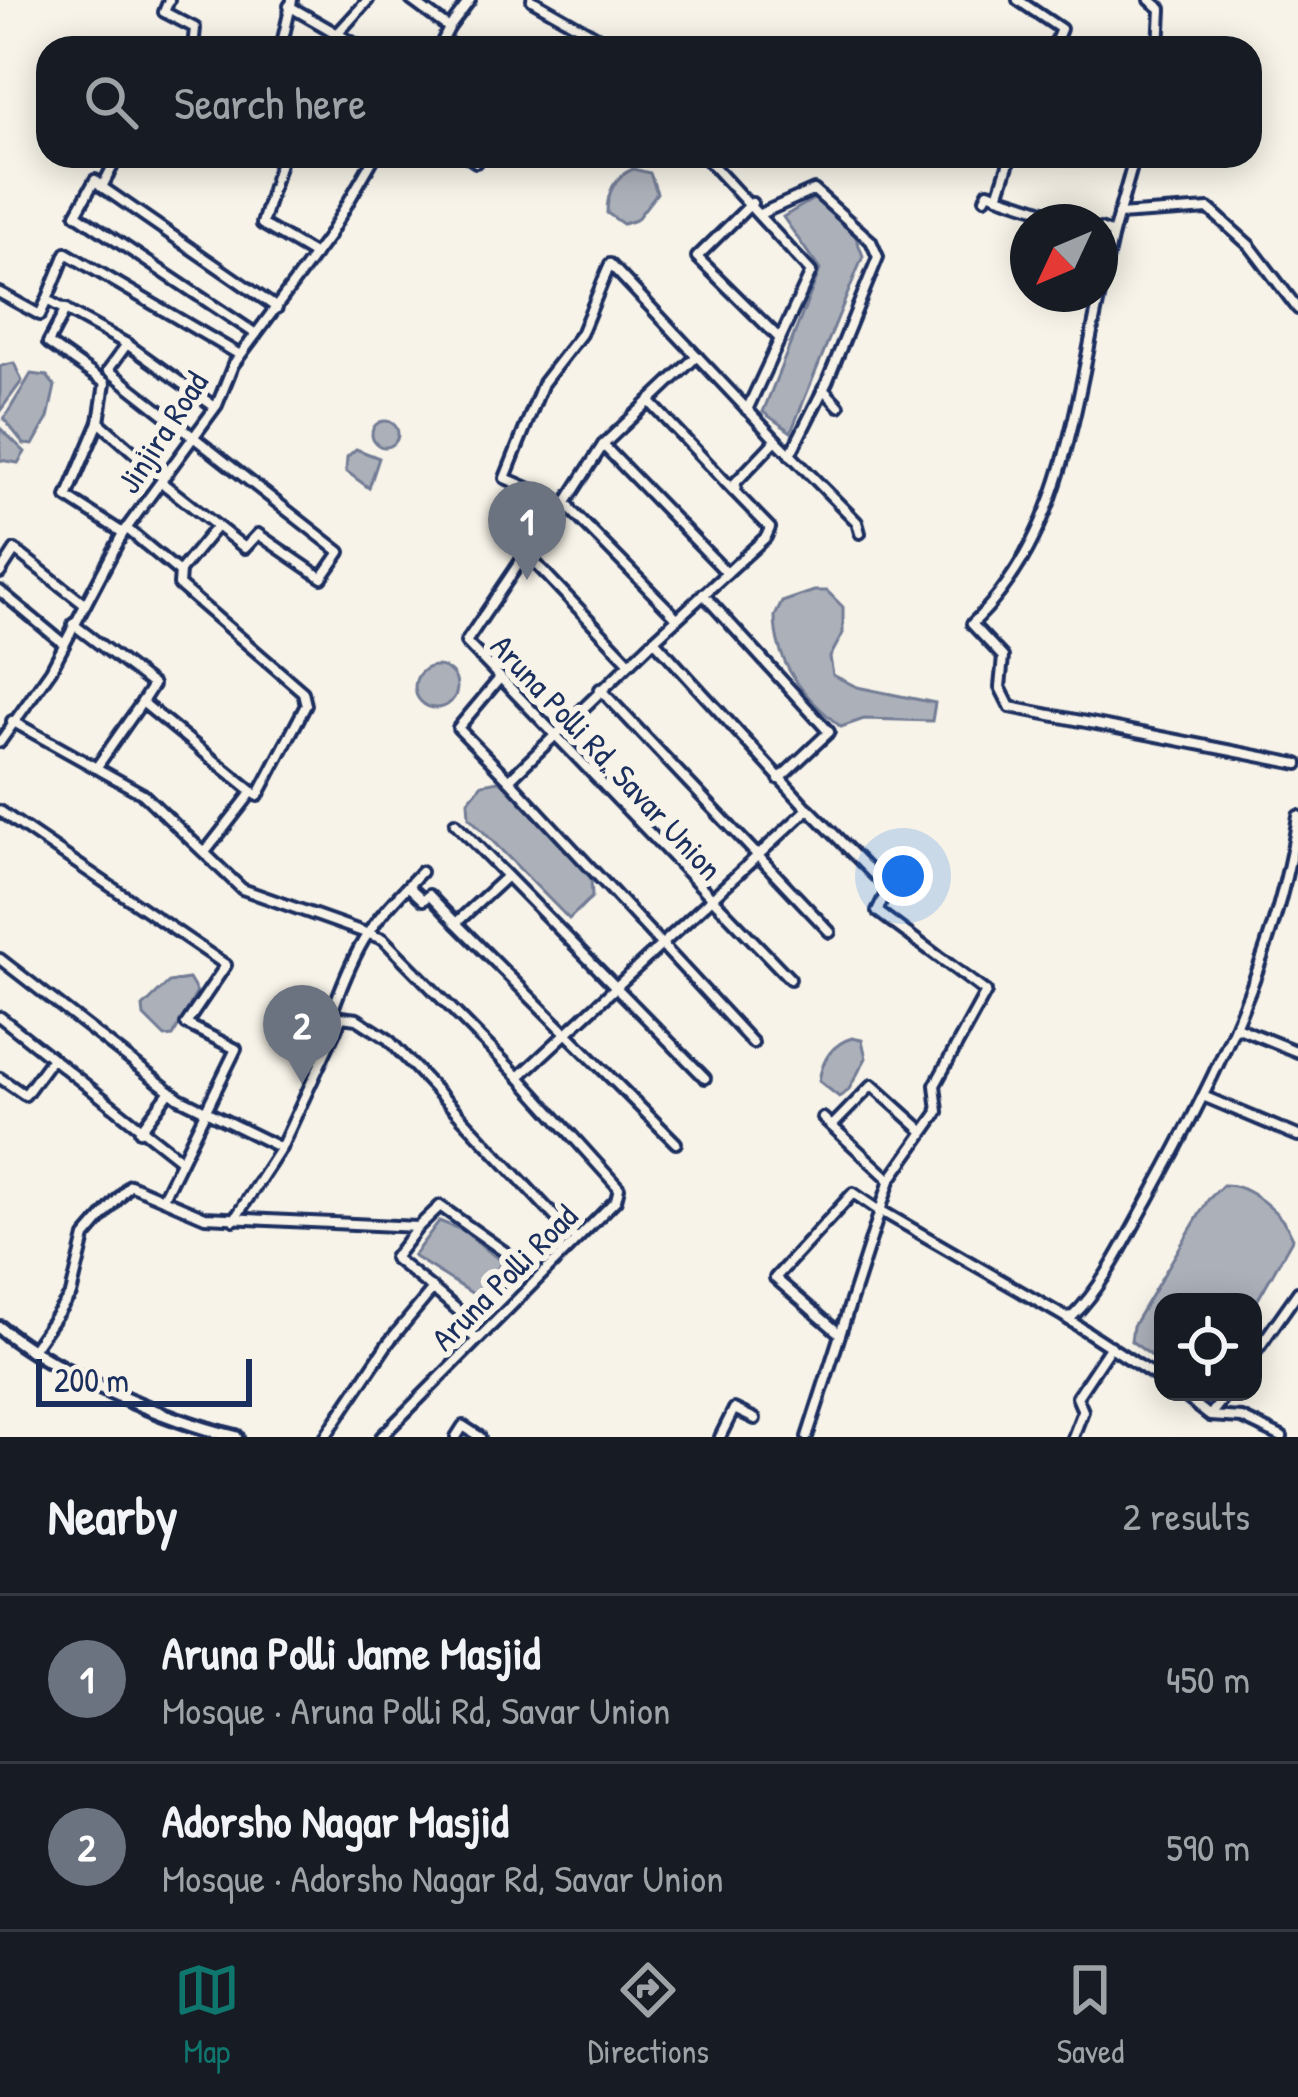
<!DOCTYPE html>
<html lang="en">
<head>
<meta charset="utf-8">
<style>
  body { margin:0; font-family:"Patrick Hand",sans-serif; background:#242831; color:#f1f3f6 }
  .controls { position:absolute; right:36px; bottom:36px; display:grid; overflow:hidden; border-radius:24px; box-shadow:0 6px 30px #0003 }
  .controls button { width:108px; height:108px; display:grid; place-items:center; padding:0; border:0; border-bottom:3px solid #363941; background:#171b24; color:#f1f3f6; font:60px sans-serif }
  .compass { position:absolute; left:1010px; top:204px; width:108px; height:108px; border-radius:50%; background:#171b24; box-shadow:0 6px 30px #0003; rotate:226deg }
  .scale { position:absolute; left:36px; bottom:30px; width:216px; box-sizing:border-box; padding-left:12px; border:6px solid #1b2f5e; border-top:0; font-size:33px; line-height:42px; white-space:nowrap; color:#1b2f5e; -webkit-text-stroke:9px #f7f3e8; paint-order:stroke }
  .you { position:absolute; left:903px; top:876px; width:42px; height:42px; margin:-30px; border:9px solid #fff; border-radius:50%; background:#1a73e8; box-shadow:0 0 0 18px #1a73e833 }
  .badge { display:grid; place-items:center; width:78px; height:78px; border-radius:50%; background:#0f766e; color:#fff; font-size:39px; font-weight:700 }
  .pin { position:absolute; translate:-50% -99px; filter:drop-shadow(0 3px 6px #0008) }
  .pin::after { content:''; position:absolute; top:63px; width:42px; height:36px; background:inherit; clip-path:polygon(0 0,100% 0,50% 100%) }
  .list { margin:0; padding:0; list-style:none }
  h2 { display:flex; justify-content:space-between; align-items:center; height:156px; margin:0; padding:0 48px; font-size:51px }
  h2 small { font-size:39px; font-weight:400; color:#9ea1a6 }
  .list li { display:grid; grid-template-columns:78px 1fr auto; gap:36px; align-items:center; box-sizing:border-box; height:168px; padding:0 48px; border-top:3px solid #363941 }
  .list b { display:block; font-size:45px; white-space:nowrap }
  .list p { margin:0; font-size:39px; white-space:nowrap; color:#9ea1a6 }
  .list em { font-size:39px; font-style:normal; color:#9ea1a6 }
  .icon { flex:none; width:66px; height:66px; fill:none; stroke:currentColor; stroke-width:2; stroke-linecap:round; stroke-linejoin:round }
  .map { position:relative; flex:none; width:1298px; height:1437px; overflow:hidden }
  .search { position:absolute; background:#171b24; box-shadow:0 6px 30px #0003; left:36px; right:36px; top:36px; height:132px; display:flex; align-items:center; gap:30px; box-sizing:border-box; padding:0 42px; border-radius:36px; color:#9ea1a6; font-size:45px }
  .sheet { height:492px; background:#171b24 }
  nav { display:flex; justify-content:space-around; align-items:center; box-sizing:border-box; height:168px; border-top:3px solid #363941; background:#171b24; font-size:33px; color:#9ea1a6 }
  nav a { display:grid; justify-items:center; gap:6px }
  nav .on { color:#0f766e }
  .map>svg:first-child { display:block }
</style>
</head>
<body>
<div class="map">
<svg width="1298" height="1437" viewBox="0 0 1298 1437">
  <rect width="100%" height="100%" fill="#f7f3e8"/>
  <filter id="ink" filterUnits="userSpaceOnUse"><feTurbulence type="fractalNoise" baseFrequency=".00833" numOctaves="2"/><feDisplacementMap in="SourceGraphic" scale="24" xChannelSelector="R" yChannelSelector="G"/><feConvolveMatrix kernelMatrix="1 2 1 2 8 2 1 2 1" color-interpolation-filters="sRGB"/></filter>
  <g filter="url(#ink)">
    <g fill="#acb0b9" stroke="#727c95" stroke-width="3">
      <path d="M 633,169 L 650,173 L 657,193 L 636,220 L 623,224 L 607,213 C 607,193 614,177 633,169 Z"/>
      <polygon points="815,198 852,227 863,256 791,432 763,412 820,270 783,217"/>
      <polygon points="14,363 22,381 0,411 0,366"/>
      <polygon points="31,374 47,376 55,386 48,418 33,445 24,444 4,419"/>
      <circle cx="385" cy="434" r="13"/>
      <polygon points="0,428 25,452 18,463 0,460"/>
      <polygon points="356,449 379,458 369,488 346,471 347,457"/>
      <path d="M 814,591 L 827,591 L 843,607 L 843,633 L 830,657 L 833,675 L 857,687 L 935,703 L 932,721 L 864,719 L 841,727 C 805,698 775,665 775,616 L 782,602 Z"/>
      <circle cx="436" cy="687" r="21"/>
      <polygon points="498,781 509,785 591,876 592,897 569,919 469,817 468,801 482,784"/>
      <polygon points="189,979 197,992 173,1036 165,1037 144,1016 143,1007 169,982"/>
      <path d="M 852,1038 L 862,1040 L 866,1058 L 848,1091 L 839,1097 L 819,1081 C 822,1061 832,1044 852,1038 Z"/>
      <path d="M 1223,1185 C 1249,1184 1283,1214 1293,1238 L 1253,1308 L 1253,1302 L 1163,1302 L 1163,1364 L 1131,1341 L 1133,1326 L 1208,1200 Z"/>
      <polygon points="439,1221 464,1231 502,1262 478,1297 413,1256"/>
    </g>
    <g fill="none" stroke-linecap="round" stroke-linejoin="round">
      <defs>
        <g id="minor">
          <polyline points="169,0 164,12 195,28 193,48"/>
          <polyline points="411,0 449,28 439,48"/>
          <polyline points="532,0 604,41 601,48"/>
          <polyline points="1018,0 1061,29 1053,48"/>
          <polyline points="1150,0 1161,9 1159,48"/>
          <polyline points="289,6 362,48"/>
          <polyline points="449,28 470,0"/>
          <polyline points="338,33 368,0"/>
          <polyline points="281,48 292,0"/>
          <polyline points="118,156 102,187 277,308"/>
          <polyline points="282,156 262,224 315,255"/>
          <polyline points="467,156 476,162 479,156"/>
          <polyline points="704,156 811,272 747,410"/>
          <polyline points="1011,156 998,196 1078,222"/>
          <polyline points="102,187 95,180 76,214 256,334"/>
          <polyline points="985,198 988,192 998,196"/>
          <polyline points="752,203 697,257 780,339"/>
          <polyline points="762,213 814,190 871,241 878,257 827,382 790,455"/>
          <polyline points="1118,215 1209,209 1250,246 1298,309"/>
          <polyline points="1100,229 1113,234 1100,293"/>
          <polyline points="1113,234 1135,156"/>
          <polyline points="0,293 40,315 47,300 127,344 108,370 340,552 322,578 258,534 245,548 161,482"/>
          <path d="M 1100,294 C 1074,411 1062,538 972,624 L 1003,657 L 1000,687 L 1010,707 L 1298,764"/>
          <polyline points="47,300 66,253 240,355"/>
          <polyline points="66,309 48,343 105,383 99,422"/>
          <polyline points="127,344 215,407"/>
          <polyline points="823,389 839,406"/>
          <polyline points="649,401 734,491"/>
          <polyline points="776,440 857,522 860,533"/>
          <polyline points="603,445 727,573"/>
          <polyline points="570,507 526,553 629,662"/>
          <polyline points="126,528 179,572 217,526"/>
          <polyline points="123,533 67,497 99,422 163,478"/>
          <polyline points="526,553 466,642 790,979"/>
          <polyline points="0,573 15,550 84,604"/>
          <polyline points="0,591 64,644"/>
          <polyline points="703,594 829,732 779,779"/>
          <polyline points="676,617 565,504 603,445 697,356"/>
          <polyline points="73,624 153,685 142,702"/>
          <polyline points="654,640 509,780 753,1043"/>
          <polyline points="500,678 458,728 509,780"/>
          <polyline points="600,689 830,932"/>
          <polyline points="12,721 143,794 242,889 383,939 519,1077"/>
          <polyline points="0,742 51,670 123,533 217,405 233,365 328,237 375,156"/>
          <polyline points="96,768 142,702 258,796 306,705 303,692 179,585 180,571"/>
          <polyline points="0,811 226,965 186,1024 236,1049 164,1196"/>
          <polyline points="455,823 705,1078"/>
          <polyline points="206,851 252,792"/>
          <polyline points="506,877 456,923 676,1143"/>
          <polyline points="408,886 423,900 429,895 456,923"/>
          <path d="M 0,959 L 179,1098 L 281,1148 L 340,1021 L 333,1009 C 359,939 369,926 421,872"/>
          <polyline points="0,1017 181,1160"/>
          <polyline points="341,1017 357,1019 388,1039 575,1238"/>
          <polyline points="1236,1027 1298,1052"/>
          <polyline points="0,1078 25,1095 51,1060"/>
          <polyline points="1203,1096 1298,1136"/>
          <polyline points="823,1118 890,1180"/>
          <polyline points="832,1126 872,1085 923,1131"/>
          <polyline points="140,1131 170,1091"/>
          <path d="M 878,1209 L 1065,1317 L 1073,1316 C 1104,1286 1127,1237 1148,1200 C 1215,1079 1277,955 1298,816"/>
          <polyline points="234,1220 281,1148"/>
          <polyline points="418,1227 440,1206 519,1262 460,1324 476,1339"/>
          <polyline points="433,1289 466,1317"/>
          <polyline points="1066,1318 1163,1381"/>
          <polyline points="840,1334 775,1278 853,1193 878,1210"/>
          <polyline points="32,1350 71,1294 85,1237 130,1185 205,1217 418,1227 394,1258 433,1289 388,1343 325,1437"/>
          <polyline points="1253,1356 1298,1292"/>
          <polyline points="1179,1392 1210,1416 1242,1418 1282,1437"/>
          <polyline points="1211,1414 1228,1392"/>
          <polyline points="381,1437 616,1200 619,1188 519,1077 808,809 654,640 766,537 770,528 735,492 736,482 776,440 610,264 581,334 543,383 505,478 565,504"/>
          <polyline points="456,1437 463,1426 480,1437"/>
          <polyline points="720,1437 734,1409 755,1419"/>
          <polyline points="807,1437 890,1180 938,1112 935,1085 986,992 877,911 888,889 809,809"/>
          <polyline points="1073,1437 1083,1411 1077,1397 1111,1346"/>
        </g>
        <path id="secondary" d="M 0,1328 C 55,1373 166,1420 236,1437"/>
      </defs>
      <use href="#minor" stroke="#1b2f5e" stroke-width="16"/>
      <use href="#secondary" stroke="#1b2f5e" stroke-width="20"/>
      <use href="#minor" stroke="#f7f3e8" stroke-width="8"/>
      <use href="#secondary" stroke="#f7f3e8" stroke-width="10"/>
    </g>
  </g>
  <g text-anchor="middle" stroke-width="12" stroke-linejoin="round" paint-order="stroke">
    <g font-size="33" fill="#1b2f5e" stroke="#f7f3e8">
      <text transform="translate(162 432) rotate(-57)" y="12">Jinjira Road</text>
      <text transform="translate(607 757) rotate(47)" y="12">Aruna Polli Rd, Savar Union</text>
      <text transform="translate(504 1277) rotate(-45)" y="12">Aruna Polli Road</text>
    </g>
  </g>
</svg>
<div class="controls">
<button><svg class="icon" aria-label="locate" viewBox="0 0 24 24"><circle cx="12" cy="12" r="6"/><path d="M12 2v4M12 18v4M2 12h4M18 12h4"/></svg></button>
</div>
<svg class="compass" viewBox="-18 -18 36 36"><path d="M0-13l5 13h-10z" fill="#e53935"/><path d="M0 13l5-13h-10z" fill="#9ea1a6"/></svg>
<div class="scale">200 m</div>
<div class="you"></div>
<div class="pin badge" style="left:527px;top:580px;background:#6b7280">1</div>
<div class="pin badge" style="left:302px;top:1084px;background:#6b7280">2</div>
<div class="search"><svg class="icon" aria-label="search" viewBox="0 0 24 24"><circle cx="10" cy="10" r="6"/><path d="M15 15l6 6"/></svg>Search here</div>
</div>
<section class="sheet">
<h2>Nearby<small>2 results</small></h2>
<ul class="list">
<li><span class="badge" style="background:#6b7280">1</span><div><b>Aruna Polli Jame Masjid</b><p>Mosque · Aruna Polli Rd, Savar Union</p></div><em>450 m</em></li>
<li><span class="badge" style="background:#6b7280">2</span><div><b>Adorsho Nagar Masjid</b><p>Mosque · Adorsho Nagar Rd, Savar Union</p></div><em>590 m</em></li>
</ul>
</section>
<nav>
<a class="on"><svg class="icon" aria-label="map" viewBox="0 0 24 24"><path d="M3 6l6-2 6 2 6-2v14l-6 2-6-2-6 2zM9 4v14M15 6v14"/></svg>Map</a>
<a><svg class="icon" aria-label="directions" viewBox="0 0 24 24"><path d="M12 3l9 9-9 9-9-9zM9 14v-3h6M13 9l2 2-2 2"/></svg>Directions</a>
<a><svg class="icon" aria-label="saved" viewBox="0 0 24 24"><path d="M7 4h10v16l-5-4-5 4z"/></svg>Saved</a>
</nav>
</body>
</html>
